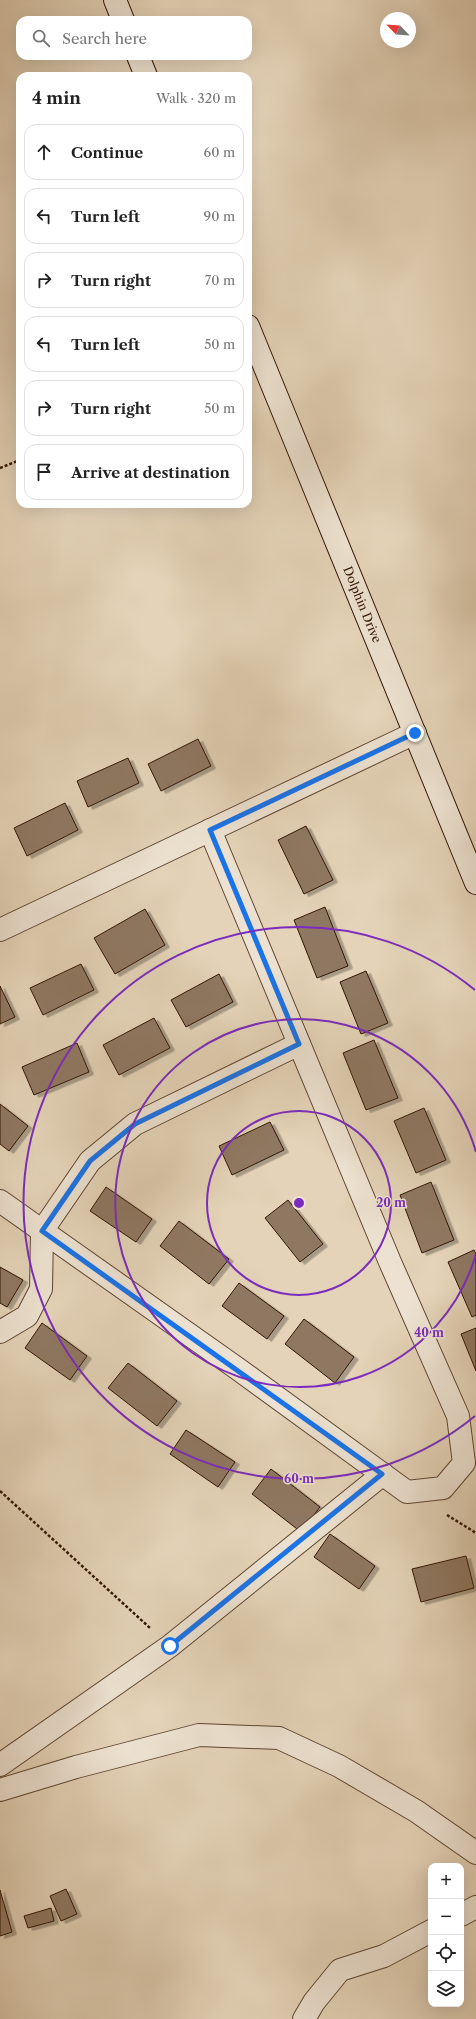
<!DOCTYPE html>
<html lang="en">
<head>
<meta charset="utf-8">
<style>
  body { margin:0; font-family:"Libre Caslon Text",serif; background:#f2f2f2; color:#222 }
  .controls { position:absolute; right:12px; bottom:12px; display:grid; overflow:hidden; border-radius:8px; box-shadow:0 4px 16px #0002 }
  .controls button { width:36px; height:36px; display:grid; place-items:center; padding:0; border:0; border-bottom:1px solid #e0e0e0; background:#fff; color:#222; font:20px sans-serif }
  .compass { position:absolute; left:380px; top:12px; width:36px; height:36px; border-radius:50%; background:#fff; box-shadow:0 4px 16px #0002; rotate:295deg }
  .stop { position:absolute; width:12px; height:12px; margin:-9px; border:3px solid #1a73e8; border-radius:50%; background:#fff }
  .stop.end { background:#1a73e8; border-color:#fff; box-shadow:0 1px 4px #0008 }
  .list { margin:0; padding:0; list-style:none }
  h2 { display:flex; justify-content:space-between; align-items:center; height:52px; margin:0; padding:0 16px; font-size:17px }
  h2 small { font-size:13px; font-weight:400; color:#767676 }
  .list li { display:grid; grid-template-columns:26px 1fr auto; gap:12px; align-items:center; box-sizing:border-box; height:56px; margin:0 8px 8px; padding:0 8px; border:1px solid #e0e0e0; border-radius:12px }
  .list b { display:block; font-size:15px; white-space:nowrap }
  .list em { font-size:13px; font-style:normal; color:#767676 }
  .icon { flex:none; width:22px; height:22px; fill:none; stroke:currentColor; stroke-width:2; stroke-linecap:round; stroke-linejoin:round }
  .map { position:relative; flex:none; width:476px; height:2019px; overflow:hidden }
  .search { position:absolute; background:#fff; box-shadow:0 4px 16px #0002; left:16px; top:16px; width:236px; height:44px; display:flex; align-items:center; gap:10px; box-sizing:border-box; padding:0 14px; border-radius:12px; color:#767676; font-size:15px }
  .panel { position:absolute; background:#fff; box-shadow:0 4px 16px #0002; left:16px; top:72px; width:236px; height:436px; border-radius:12px }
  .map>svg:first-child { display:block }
</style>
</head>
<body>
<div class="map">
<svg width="476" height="2019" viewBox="0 0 476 2019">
  <defs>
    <filter id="shadow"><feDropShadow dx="4.5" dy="2.5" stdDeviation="0" flood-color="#0004"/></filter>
  </defs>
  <rect width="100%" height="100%" fill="#e4d3b8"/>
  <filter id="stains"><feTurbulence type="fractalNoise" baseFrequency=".005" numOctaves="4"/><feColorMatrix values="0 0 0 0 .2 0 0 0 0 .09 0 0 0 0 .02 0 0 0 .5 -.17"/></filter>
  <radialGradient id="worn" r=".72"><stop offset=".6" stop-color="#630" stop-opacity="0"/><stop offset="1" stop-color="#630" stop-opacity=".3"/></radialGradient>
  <g fill="#8f7862" stroke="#321604" filter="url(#shadow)">
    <polygon points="198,739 211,766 161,791 148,764"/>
    <polygon points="128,758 139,783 88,807 77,781"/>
    <polygon points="65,803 78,830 27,856 14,828"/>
    <polygon points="306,826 333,880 304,894 278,840"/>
    <polygon points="325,907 348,966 317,978 294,920"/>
    <polygon points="145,909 165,945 115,974 94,938"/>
    <polygon points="81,964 94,990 43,1015 30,988"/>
    <polygon points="366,971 388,1023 361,1034 340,982"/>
    <polygon points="219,974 233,1002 186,1027 171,1000"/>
    <polygon points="0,986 15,1017 0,1024"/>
    <polygon points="154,1018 170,1048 119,1075 103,1045"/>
    <polygon points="374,1040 398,1098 366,1110 343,1053"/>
    <polygon points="77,1043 89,1072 34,1095 22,1067"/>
    <polygon points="0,1104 28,1126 9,1151 0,1144"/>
    <polygon points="424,1108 446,1160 416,1173 394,1121"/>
    <polygon points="270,1122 284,1150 232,1175 219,1146"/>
    <polygon points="431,1182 454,1240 422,1253 400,1195"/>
    <polygon points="106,1187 152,1219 136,1242 90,1211"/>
    <polygon points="288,1200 323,1244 300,1262 265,1218"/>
    <polygon points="179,1221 229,1259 209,1284 160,1246"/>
    <polygon points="474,1250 476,1254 476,1315 472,1317 448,1262"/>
    <polygon points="0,1267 23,1280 7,1307 0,1303"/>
    <polygon points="239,1283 284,1316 267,1339 222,1306"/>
    <polygon points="304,1319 354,1357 335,1383 285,1344"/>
    <polygon points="42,1323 87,1356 70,1380 25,1348"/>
    <polygon points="476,1328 476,1371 461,1334"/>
    <polygon points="128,1363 177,1401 157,1426 108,1388"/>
    <polygon points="186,1430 235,1462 218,1487 170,1454"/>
    <polygon points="271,1469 320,1507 301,1532 252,1494"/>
    <polygon points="330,1534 375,1566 359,1589 314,1557"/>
    <polygon points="466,1556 474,1588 421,1602 412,1569"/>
    <polygon points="66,1889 77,1914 61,1921 50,1896"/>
    <polygon points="0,1890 12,1932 0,1936"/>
    <polygon points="51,1908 54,1921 28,1928 24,1916"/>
  </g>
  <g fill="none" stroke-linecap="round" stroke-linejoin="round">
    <defs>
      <g id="street">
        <polyline points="0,930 415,733"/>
        <polyline points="0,1201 238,1369 407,1492 443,1488 464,1463 458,1416 390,1262 210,830"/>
        <polyline points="0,1332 27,1316 41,1289 42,1231 90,1161 135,1124 299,1044"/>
        <polyline points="0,1765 170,1646 383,1474"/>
        <polyline points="0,1790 76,1767 199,1735 279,1738 339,1766 416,1811 476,1853"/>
        <polyline points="461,1915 476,1907"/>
        <polyline points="304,2019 314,2002 340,1970 384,1956 431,1931"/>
      </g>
      <g id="secondary">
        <polyline points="115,0 123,20"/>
        <polyline points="138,56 146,76"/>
        <path id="s1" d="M 248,326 L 476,883"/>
      </g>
    </defs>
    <use href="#street" stroke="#5e4531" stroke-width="24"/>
    <use href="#secondary" stroke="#321604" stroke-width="24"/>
    <g stroke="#321604" stroke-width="2.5" stroke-dasharray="3 2" stroke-linecap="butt">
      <polyline points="0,468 20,460"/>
      <polyline points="0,1491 150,1628"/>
      <polyline points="447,1515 476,1533"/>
    </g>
    <use href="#street" stroke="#ede2d1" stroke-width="22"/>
    <use href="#secondary" stroke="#ede2d1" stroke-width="22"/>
  </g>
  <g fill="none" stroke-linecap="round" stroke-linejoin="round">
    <polyline stroke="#1a73e8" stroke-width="5" points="170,1646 382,1474 42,1231 90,1161 135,1124 299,1044 210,830 415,733"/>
  </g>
  <g fill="none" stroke="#7b2cbf" stroke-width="2">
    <circle cx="299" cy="1203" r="92"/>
    <path d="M476 1254A184 184 0 1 1 476 1152"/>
    <path d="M475 1416A276 276 0 1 1 475 990"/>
  </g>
  <g text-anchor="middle" stroke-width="3" stroke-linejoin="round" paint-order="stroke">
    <g font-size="12" fill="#321604" stroke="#ede2d1">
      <text dy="4" stroke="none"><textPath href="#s1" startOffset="301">Dolphin Drive</textPath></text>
    </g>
  </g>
  <circle cx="299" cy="1203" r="6" fill="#7b2cbf" stroke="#ede2d1" stroke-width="2"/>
  <g font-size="12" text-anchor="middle" font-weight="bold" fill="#7b2cbf" stroke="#ede2d1" stroke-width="3" stroke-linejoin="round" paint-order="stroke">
    <text x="391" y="1207">20 m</text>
    <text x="429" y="1337">40 m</text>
    <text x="299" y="1483">60 m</text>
  </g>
  <rect width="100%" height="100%" filter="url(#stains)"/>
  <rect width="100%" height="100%" fill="url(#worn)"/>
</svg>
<div class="controls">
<button>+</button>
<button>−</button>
<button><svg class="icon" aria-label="locate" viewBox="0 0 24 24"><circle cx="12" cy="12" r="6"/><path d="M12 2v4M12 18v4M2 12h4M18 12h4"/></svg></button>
<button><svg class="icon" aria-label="layers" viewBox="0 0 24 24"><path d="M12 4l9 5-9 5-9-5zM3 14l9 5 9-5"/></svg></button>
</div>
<svg class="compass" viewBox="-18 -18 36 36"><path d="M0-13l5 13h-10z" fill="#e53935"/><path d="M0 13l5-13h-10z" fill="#767676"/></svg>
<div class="stop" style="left:170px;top:1646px"></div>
<div class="stop end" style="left:415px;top:733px"></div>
<div class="search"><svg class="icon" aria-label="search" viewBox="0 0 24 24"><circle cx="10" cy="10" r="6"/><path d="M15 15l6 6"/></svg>Search here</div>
<section class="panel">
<h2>4 min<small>Walk · 320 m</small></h2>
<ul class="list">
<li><svg class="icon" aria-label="ahead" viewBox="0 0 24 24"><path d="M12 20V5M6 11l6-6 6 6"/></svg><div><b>Continue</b></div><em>60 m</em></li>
<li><svg class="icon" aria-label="left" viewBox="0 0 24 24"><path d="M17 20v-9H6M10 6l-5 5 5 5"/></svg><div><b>Turn left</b></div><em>90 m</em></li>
<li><svg class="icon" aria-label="right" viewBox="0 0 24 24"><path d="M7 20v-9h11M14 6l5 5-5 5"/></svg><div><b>Turn right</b></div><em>70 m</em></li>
<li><svg class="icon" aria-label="left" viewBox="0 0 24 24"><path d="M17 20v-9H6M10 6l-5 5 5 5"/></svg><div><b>Turn left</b></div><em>50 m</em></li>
<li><svg class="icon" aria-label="right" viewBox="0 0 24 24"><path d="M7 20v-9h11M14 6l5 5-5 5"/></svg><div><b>Turn right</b></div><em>50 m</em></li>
<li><svg class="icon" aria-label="arrive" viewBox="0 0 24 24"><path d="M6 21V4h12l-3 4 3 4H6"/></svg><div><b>Arrive at destination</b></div></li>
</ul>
</section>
</div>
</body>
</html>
